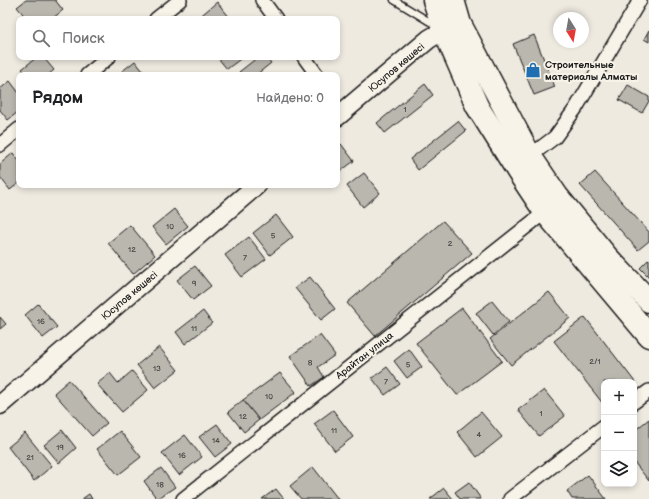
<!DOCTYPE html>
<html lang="ru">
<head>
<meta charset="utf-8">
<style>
  body { margin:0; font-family:"Balsamiq Sans",sans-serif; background:#f2f2f2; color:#202124 }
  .controls { position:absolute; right:12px; bottom:12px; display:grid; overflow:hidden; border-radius:8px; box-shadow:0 2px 6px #0003 }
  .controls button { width:36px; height:36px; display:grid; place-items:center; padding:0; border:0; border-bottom:1px solid #e0e0e0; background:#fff; color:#202124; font:20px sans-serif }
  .compass { position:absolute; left:553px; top:12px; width:36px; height:36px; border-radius:50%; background:#fff; box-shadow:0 2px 6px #0003; rotate:169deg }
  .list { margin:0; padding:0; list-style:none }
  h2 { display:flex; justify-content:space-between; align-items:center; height:52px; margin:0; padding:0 16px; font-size:17px }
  h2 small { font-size:13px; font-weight:400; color:#757577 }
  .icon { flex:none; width:22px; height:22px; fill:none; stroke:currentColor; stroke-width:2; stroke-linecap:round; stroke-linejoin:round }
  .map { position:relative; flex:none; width:649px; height:499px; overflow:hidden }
  .search { position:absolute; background:#fff; box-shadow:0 2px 6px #0003; left:16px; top:16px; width:324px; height:44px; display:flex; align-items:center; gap:10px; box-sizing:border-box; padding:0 14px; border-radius:8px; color:#757577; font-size:15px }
  .panel { position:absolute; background:#fff; box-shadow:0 2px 6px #0003; left:16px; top:72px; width:324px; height:116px; border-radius:8px }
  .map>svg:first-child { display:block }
</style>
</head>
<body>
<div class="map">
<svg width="649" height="499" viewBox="0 0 649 499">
  <rect width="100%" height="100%" fill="#eeeae0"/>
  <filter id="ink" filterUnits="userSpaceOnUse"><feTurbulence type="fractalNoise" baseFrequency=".025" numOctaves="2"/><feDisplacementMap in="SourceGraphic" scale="8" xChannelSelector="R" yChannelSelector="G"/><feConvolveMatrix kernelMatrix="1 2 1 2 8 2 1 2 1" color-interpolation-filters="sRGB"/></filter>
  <g filter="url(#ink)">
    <g fill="#bab7af" stroke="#1c1c1c">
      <polygon points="26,0 55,0 63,10 52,19 27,19 17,7"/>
      <polygon points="217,2 231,19 197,19"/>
      <polygon points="649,30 649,42 644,39"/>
      <polygon points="534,35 555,87 534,95 513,44"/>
      <polygon points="37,57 43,57 54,70 48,75 27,75 22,69"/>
      <polygon points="220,57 243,57 227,69 218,58"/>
      <polygon points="258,57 266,57 271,63 256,75 242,75 239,72"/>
      <polygon points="135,61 146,75 123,75 121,72"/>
      <polygon points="10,81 19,93 19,111 8,120 0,110 0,89"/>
      <polygon points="425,84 433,95 385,133 377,123"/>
      <polygon points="628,85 649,97 649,101 642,113 619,100"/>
      <polygon points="458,121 466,131 418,170 410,159"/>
      <polygon points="341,144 354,161 337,174 337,147"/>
      <polygon points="13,153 19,161 19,183 10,190 0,177 0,164"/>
      <polygon points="595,172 649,232 649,241 638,250 580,185"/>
      <polygon points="364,173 380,193 363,207 347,186"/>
      <polygon points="174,209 188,226 166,244 152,227"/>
      <polygon points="276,215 293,237 270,255 253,233"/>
      <polygon points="443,221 472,253 375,336 347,303"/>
      <polygon points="130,225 155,255 133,274 108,243"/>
      <polygon points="249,237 266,259 242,277 225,255"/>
      <polygon points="649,259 649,277 640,268"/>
      <polygon points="195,266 211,286 193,300 177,280"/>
      <polygon points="310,277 335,309 321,320 295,288"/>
      <polygon points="549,292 570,318 511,365 490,339"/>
      <polygon points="492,301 509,322 493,335 476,313"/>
      <polygon points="38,304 57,327 43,338 25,315"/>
      <polygon points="462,308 502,361 457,395 416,343"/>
      <polygon points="203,311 212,323 185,344 176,332"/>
      <polygon points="0,317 6,324 0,329"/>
      <polygon points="585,317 635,382 604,382 604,405 554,341"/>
      <polygon points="320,335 335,355 318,367 324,377 311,386 290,356"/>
      <polygon points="159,347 178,370 155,388 137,365"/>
      <polygon points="409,349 422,367 407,378 394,361"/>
      <polygon points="387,367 400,384 385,395 372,378"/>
      <polygon points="132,371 148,390 122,412 97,384 110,373 118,383"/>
      <polygon points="280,373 296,392 259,420 243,400"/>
      <polygon points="69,380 107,423 92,436 54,393"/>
      <polygon points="544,390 565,416 539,436 518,410"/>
      <polygon points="243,400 259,420 244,432 228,412"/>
      <polygon points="333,410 353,437 335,451 314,424"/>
      <polygon points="481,412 502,437 477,457 457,432"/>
      <polygon points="649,419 649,481 634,462 634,431"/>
      <polygon points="217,424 232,444 215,457 199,437"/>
      <polygon points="62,430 76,448 59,463 44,445"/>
      <polygon points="120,431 141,457 118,475 97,449"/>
      <polygon points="25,433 52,466 34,481 8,447"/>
      <polygon points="185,435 202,457 179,475 162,453"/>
      <polygon points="313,467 338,499 301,499 290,486"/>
      <polygon points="161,468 175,487 157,499 144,481"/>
      <polygon points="588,475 606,499 572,499 567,491"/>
      <polygon points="469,482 481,499 460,499 455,492"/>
      <polygon points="444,488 453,499 430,499"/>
      <polygon points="276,489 284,499 262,499"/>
      <polygon points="89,494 92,499 82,499"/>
    </g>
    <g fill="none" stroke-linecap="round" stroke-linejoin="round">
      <defs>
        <polyline id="lane" points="394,0 435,25"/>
        <g id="street">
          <polyline points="262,0 276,19"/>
          <polyline points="156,19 180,0"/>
          <polyline points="304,57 317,75"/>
          <polyline points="87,75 109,57"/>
          <polyline points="0,145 19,129"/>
          <polyline points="530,156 555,137 576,108 640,0"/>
          <polyline points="634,402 649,391"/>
          <polyline points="183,499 545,212"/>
          <polyline points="510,499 604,426"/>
        </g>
        <g id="secondary">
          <polyline points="337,117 429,39 444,30 456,26"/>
          <polyline points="0,405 257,185"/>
        </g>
        <g id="highway">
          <polyline points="434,0 444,30 477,106 519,173 545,212 649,336"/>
          <polyline points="453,0 460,24 530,156 557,196 607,257 649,301"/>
        </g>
      </defs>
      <use href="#lane" stroke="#1c1c1c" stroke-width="9"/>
      <use href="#street" stroke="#1c1c1c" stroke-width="16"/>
      <use href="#secondary" stroke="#1c1c1c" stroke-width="21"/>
      <use href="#highway" stroke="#1c1c1c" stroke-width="25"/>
      <use href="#lane" stroke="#f7f3e8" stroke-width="6"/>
      <use href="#street" stroke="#f7f3e8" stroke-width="13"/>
      <use href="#secondary" stroke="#f7f3e8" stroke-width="18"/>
      <use href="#highway" stroke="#f7f3e8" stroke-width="22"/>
    </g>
  </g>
  <defs>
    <symbol id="shop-bare" viewBox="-9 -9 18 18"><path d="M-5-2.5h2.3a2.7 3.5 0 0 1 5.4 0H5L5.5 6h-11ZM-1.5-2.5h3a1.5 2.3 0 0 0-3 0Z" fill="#1f6fb2" stroke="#f7f3e8" stroke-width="2.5" paint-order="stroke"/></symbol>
  </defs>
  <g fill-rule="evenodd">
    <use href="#shop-bare" x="522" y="59" width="22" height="22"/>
  </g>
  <g text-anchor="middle" stroke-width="4" stroke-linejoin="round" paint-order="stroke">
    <g font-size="8" fill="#444341">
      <text x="405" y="112">1</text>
      <text x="170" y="229">10</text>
      <text x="273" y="238">5</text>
      <text x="450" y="246">2</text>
      <text x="132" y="252">12</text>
      <text x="245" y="260">7</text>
      <text x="194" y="286">9</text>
      <text x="41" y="324">16</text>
      <text x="194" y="331">11</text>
      <text x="595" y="364">2/1</text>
      <text x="310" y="365">8</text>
      <text x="408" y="367">5</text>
      <text x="157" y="371">13</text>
      <text x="386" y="384">7</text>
      <text x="269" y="399">10</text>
      <text x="541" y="416">1</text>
      <text x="243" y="419">12</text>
      <text x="334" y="433">11</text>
      <text x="479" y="437">4</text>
      <text x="216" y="443">14</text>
      <text x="60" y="450">19</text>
      <text x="182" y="458">16</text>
      <text x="30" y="460">21</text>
      <text x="160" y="487">18</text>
    </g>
    <g font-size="10" font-weight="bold" fill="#1c1c1c" stroke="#f7f3e8" text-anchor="start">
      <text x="545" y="68">Строительные<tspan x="545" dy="12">материалы Алматы</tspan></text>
    </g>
    <g font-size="10" fill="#1c1c1c" stroke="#f7f3e8">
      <text transform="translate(396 67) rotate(-40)" y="4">Юсупов көшесі</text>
      <text transform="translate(129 295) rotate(-40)" y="4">Юсупов көшесі</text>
      <text transform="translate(364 355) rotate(-38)" y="4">Арайтан улица</text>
    </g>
  </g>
</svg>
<div class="controls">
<button>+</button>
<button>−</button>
<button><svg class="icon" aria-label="layers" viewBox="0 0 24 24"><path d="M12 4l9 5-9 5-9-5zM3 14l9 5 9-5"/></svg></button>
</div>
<svg class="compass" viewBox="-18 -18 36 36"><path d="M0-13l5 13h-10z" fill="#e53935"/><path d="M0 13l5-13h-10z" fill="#757577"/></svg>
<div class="search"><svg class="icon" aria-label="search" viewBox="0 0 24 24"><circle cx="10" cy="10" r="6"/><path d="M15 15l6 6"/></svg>Поиск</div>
<section class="panel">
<h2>Рядом<small>Найдено: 0</small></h2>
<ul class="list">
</ul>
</section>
</div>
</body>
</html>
